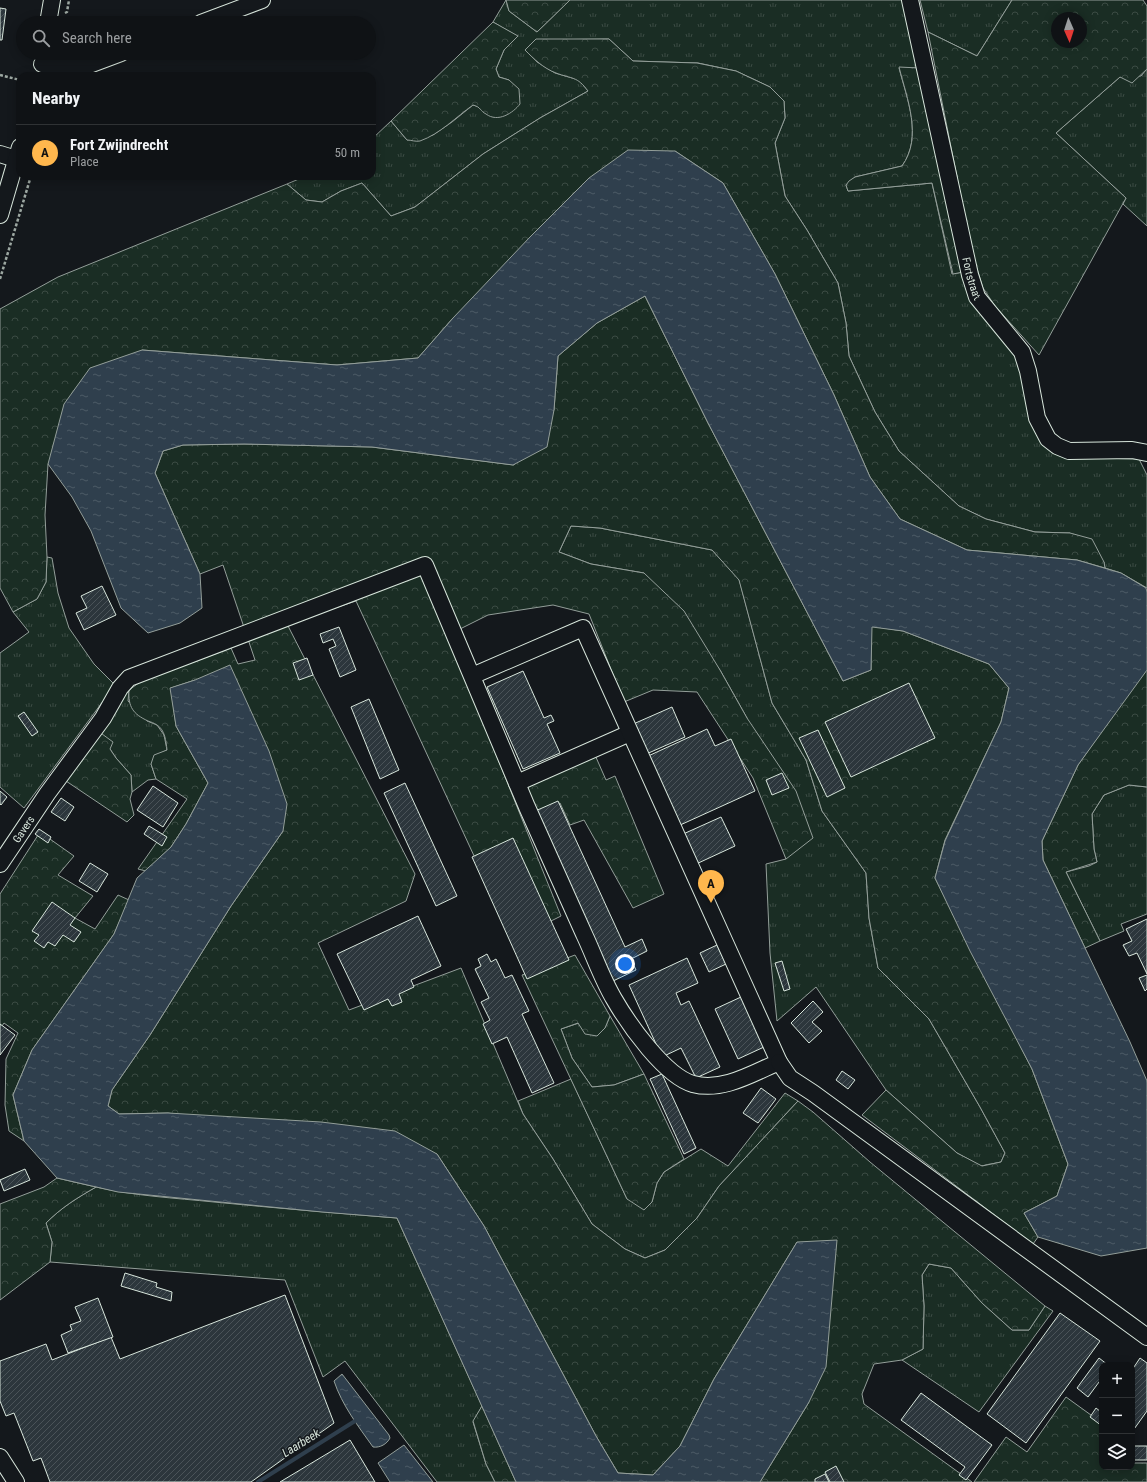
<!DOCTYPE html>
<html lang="en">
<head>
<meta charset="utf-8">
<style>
  body { margin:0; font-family:"Roboto Condensed",sans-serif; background:#1d2022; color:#f1f3f6 }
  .controls { position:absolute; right:12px; bottom:12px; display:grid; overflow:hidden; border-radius:8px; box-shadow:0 2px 10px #0003 }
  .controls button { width:36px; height:36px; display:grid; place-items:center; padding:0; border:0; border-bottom:1px solid #2f3234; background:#0f1215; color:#f1f3f6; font:20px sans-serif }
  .compass { position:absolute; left:1051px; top:12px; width:36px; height:36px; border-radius:50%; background:#0f1215; box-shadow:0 2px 10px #0003; rotate:177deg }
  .you { position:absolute; left:625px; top:964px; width:14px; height:14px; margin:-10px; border:3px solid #fff; border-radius:50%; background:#1a73e8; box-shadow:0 0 0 6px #1a73e833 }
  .badge { display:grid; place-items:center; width:26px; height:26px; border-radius:50%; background:#ffb74d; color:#111; font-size:13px; font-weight:700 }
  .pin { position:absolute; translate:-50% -33px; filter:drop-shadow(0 1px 2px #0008) }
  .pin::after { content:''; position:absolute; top:21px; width:14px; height:12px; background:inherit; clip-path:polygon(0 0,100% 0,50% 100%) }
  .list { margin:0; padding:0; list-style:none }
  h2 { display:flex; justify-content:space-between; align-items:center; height:52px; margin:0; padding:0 16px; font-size:17px }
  h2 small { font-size:13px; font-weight:400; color:#9b9ea0 }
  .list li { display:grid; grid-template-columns:26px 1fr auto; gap:12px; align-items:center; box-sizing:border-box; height:56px; padding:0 16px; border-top:1px solid #2f3234 }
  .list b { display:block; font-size:15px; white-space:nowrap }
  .list p { margin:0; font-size:13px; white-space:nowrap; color:#9b9ea0 }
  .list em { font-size:13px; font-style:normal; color:#9b9ea0 }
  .icon { flex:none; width:22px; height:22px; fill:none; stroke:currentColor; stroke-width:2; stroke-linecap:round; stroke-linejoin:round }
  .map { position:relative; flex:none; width:1147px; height:1482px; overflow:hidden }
  .search { position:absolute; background:#0f1215; box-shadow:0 2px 10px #0003; left:16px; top:16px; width:360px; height:44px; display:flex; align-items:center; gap:10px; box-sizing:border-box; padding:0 14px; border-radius:22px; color:#9b9ea0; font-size:15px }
  .panel { position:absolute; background:#0f1215; box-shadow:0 2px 10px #0003; left:16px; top:72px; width:360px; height:108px; border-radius:12px }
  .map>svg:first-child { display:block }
</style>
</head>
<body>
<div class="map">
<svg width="1147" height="1482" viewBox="0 0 1147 1482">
  <defs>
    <pattern id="grass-tufts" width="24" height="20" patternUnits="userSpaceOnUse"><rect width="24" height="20" fill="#1a2d24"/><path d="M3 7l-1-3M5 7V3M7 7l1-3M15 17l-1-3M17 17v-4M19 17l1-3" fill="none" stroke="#3b4b43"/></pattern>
    <pattern id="forest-crowns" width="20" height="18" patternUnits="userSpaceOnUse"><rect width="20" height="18" fill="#1a2d24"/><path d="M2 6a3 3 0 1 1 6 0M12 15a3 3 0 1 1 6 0" fill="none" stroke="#3b4b43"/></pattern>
    <pattern id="water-ripples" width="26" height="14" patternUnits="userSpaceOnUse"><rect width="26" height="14" fill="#2f3f4d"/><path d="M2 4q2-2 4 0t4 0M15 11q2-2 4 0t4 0" fill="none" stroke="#4c5b66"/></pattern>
    <pattern id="building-hatch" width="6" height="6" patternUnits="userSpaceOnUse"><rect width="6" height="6" fill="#2c363c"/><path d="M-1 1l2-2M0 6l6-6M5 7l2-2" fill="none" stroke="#4a5358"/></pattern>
  </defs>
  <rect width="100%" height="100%" fill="#14181c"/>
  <g fill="url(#grass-tufts)" stroke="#939e99">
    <path d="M 506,0 L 509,11 L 537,32 L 570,0 L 904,0 L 919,68 L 899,68 C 907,99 923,137 902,166 L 855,177 L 846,185 L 848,191 L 932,183 L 952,274 L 963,272 L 1019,358 L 1033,426 L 1097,458 L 1139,459 L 1147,475 L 1147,588 L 1121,573 L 1105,568 L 1104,562 L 1070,533 L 1035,532 L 986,519 L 959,506 L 899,451 L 875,412 L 849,356 L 846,323 L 838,283 L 807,230 L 785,196 L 775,143 L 785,118 L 784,101 L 770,87 L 736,71 L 698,63 L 633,61 L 609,39 L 536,40 L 525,50 L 537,62 L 555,73 L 579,80 L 588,91 L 540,118 L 483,154 L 415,207 L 391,216 L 362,183 L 341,191 L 322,202 L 306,200 L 287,184 L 306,176 L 372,176 L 372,139 L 391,121 L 407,140 L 433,135 L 452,122 L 473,105 L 479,107 L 509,80 L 499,77 L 496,69 L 504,50 L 517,36 L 493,22 Z"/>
    <polygon points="920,0 1012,0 977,56 928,32"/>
    <polygon points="1147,69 1147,226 1123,204 1126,198 1056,133 1120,77 1141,76"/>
    <polygon points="571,526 600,528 712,550 739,579 772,703 806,760 822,811 866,873 869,918 878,968 929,1019 980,1107 1005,1153 1001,1162 981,1166 957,1153 886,1090 816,987 777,1021 770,953 766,864 786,859 747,718 720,670 644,573 591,564 559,552"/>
    <polygon points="47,557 52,558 58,593 69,628 94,664 115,685 24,808 0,787 0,653 29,632 13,612 37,599 46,582"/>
    <polygon points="129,690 128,701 147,721 157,725 164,735 167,750 161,753 151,764 156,779 148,780 132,792 131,775 116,758 98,731 116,699"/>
    <polygon points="1129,785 1147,787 1147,914 1121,924 1124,931 1100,941 1066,872 1089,866 1097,862 1094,849 1092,814 1104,795"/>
    <polygon points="610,1016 644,1074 614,1085 592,1087 572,1058 561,1029 579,1023 605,1028"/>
    <polygon points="571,1079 627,1199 652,1202 657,1183 664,1172 701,1149 728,1166 785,1093 798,1101 719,1186 697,1218 665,1250 645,1258 625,1249 592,1224 553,1159 523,1114 518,1101"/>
    <path d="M 96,1187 C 135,1196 175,1198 214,1202 C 275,1208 336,1213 397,1218 L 482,1406 L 473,1422 L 486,1464 L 495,1482 L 437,1482 L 345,1361 L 323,1377 L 285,1280 L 50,1262 L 52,1242 L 46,1223 C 62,1207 77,1198 96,1187 Z"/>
    <polygon points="929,1264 951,1268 982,1303 1012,1330 1029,1330 1045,1306 1053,1311 979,1412 902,1360 923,1349 924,1306 922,1275"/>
  </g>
  <g fill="url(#forest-crowns)" stroke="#939e99" fill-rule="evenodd">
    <polygon points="506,0 570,0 537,32 509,11"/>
    <path d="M 1012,0 L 1143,0 L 1147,6 L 1147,69 L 1132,83 L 1120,77 L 1056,133 L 1126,198 L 1039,355 L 995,306 L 983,288 L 972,252 L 928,32 L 977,56 ZM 1057,18 L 1081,18 L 1081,42 L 1057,42 Z"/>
    <path d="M 493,22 L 518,36 L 504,50 L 496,69 L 499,77 L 509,80 L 519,89 L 520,104 C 513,113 498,123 486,114 C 480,111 481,107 473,105 C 456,117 440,134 420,141 C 416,142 411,140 407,140 L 391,121 Z"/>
    <path d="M 536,39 L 609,39 L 633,61 L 697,63 L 736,71 L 770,87 L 784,101 L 785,118 L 775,143 L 785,196 L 807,230 L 838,283 L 846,323 L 849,356 L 875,412 L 899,451 L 959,506 L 986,519 L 1035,532 L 1070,533 L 1092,539 L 1104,562 L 1105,568 L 1077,560 L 967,550 L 900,519 L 870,477 L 834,395 L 775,274 L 723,183 L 675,151 L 453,318 L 418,358 L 337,365 L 142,350 L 48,464 L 45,515 L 47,557 L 46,582 L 37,599 L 13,612 L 0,588 L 0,309 L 58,277 L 287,184 L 306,200 L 322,202 L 341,191 L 362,183 L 391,216 L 415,207 L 483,154 L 540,118 L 588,91 C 577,76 572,79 556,73 C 543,68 534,59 525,50 Z"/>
    <path d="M 899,67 L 919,68 L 963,272 L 953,274 L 932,183 L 848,191 L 846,185 L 849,181 L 855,177 L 902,166 C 923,137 907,99 899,67 Z"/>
    <path d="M 645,296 L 708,423 L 843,681 L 871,670 L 871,626 L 903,631 L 989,664 L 1009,688 L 1001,722 L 945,840 L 935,878 L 1032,1069 L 1068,1164 L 1057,1196 L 1024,1213 L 1038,1237 L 1033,1244 L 862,1115 L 886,1090 L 957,1153 L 982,1166 L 1001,1162 L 1005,1153 L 980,1107 L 929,1019 L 878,968 L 869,918 L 866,873 L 822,811 L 806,760 L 772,703 L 739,580 L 712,550 L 600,528 L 571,526 L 559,552 L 591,564 L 644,573 L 684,611 L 720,670 L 747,718 L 796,791 L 813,838 L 786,859 L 753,778 L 697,692 L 653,690 L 624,702 L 589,614 L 553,605 L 488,615 L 448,635 L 561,916 L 513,940 L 356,601 L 287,624 L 415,874 L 406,901 L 318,943 L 349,1010 L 461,968 L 523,1114 L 553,1159 L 592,1224 L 625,1249 L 645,1258 L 665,1250 L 697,1218 L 719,1186 L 798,1101 L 813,1112 L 870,1162 L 1045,1306 L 1029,1330 L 1012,1330 L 982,1303 L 951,1268 L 929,1264 L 922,1275 L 924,1306 L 923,1349 L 902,1360 L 874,1364 L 862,1394 L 864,1404 L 972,1482 L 760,1482 L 809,1402 L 797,1242 L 714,1379 L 680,1446 L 653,1475 L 618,1473 L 596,1436 L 484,1226 L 437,1154 L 168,1113 L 119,1114 L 108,1106 L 112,1090 L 150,1035 L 231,906 L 283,831 L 195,680 L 171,688 L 176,726 L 208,783 L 186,824 L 171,847 L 146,871 L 138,869 L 187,799 L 156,779 L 151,764 L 154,755 L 167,750 C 166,741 165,730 157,725 C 154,723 151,722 148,721 C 133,714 128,707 129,690 L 140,682 L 231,648 L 238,664 L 255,660 L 223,565 L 200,574 L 155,473 L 163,451 L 183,445 L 244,444 L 372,447 L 514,465 L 554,410 L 558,356 L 597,323 Z"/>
    <polygon points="1147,667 1147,787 1129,785 1104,795 1092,814 1094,849 1097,862 1066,872 1100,941 1085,948 1043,860 1042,841 1078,765"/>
    <polygon points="98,731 113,742 110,749 116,758 131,775 132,792 130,799 134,815 127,822 66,781"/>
    <polygon points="595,755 606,780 615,776 664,894 633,908 584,820 570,825 560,803 535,815 520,787"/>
    <polygon points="40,832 74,856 58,875 93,896 75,918 95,929 118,895 129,900 114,934 32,1050 13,1095 24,1141 9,1131 5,1105 6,1059 18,1033 4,1023 0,1029 0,894"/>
    <polygon points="575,955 610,1016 605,1028 597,1036 585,1034 578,1023 561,1029 572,1058 592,1087 614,1085 644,1074 684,1159 664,1172 657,1183 652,1202 644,1210 627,1199 522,975"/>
    <path d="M 57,1178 L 96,1187 C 77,1198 62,1207 46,1223 L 52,1242 L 50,1262 L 0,1300 L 0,1204 L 44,1187 Z"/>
    <polygon points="1066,1397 1102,1423 1102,1467 1132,1467 1132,1463 1147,1463 1147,1482 974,1482 1006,1437 1027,1452"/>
    <polygon points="482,1406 516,1482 495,1482 486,1464 473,1421"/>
  </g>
  <g fill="url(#water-ripples)" stroke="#939e99">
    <polygon points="628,150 675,151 723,183 775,274 834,395 870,477 900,519 967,550 1077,560 1121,573 1146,588 1147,592 1147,670 1078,765 1042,841 1043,860 1130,1042 1147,1081 1147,1248 1101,1256 1038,1237 1024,1213 1057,1196 1068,1164 1032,1069 970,951 935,878 945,841 1001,722 1009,688 989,664 903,631 872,627 871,670 843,681 708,423 645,296 597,323 558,356 554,410 547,447 513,465 372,447 244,444 183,445 163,451 155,473 200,574 202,608 180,623 148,633 121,608 91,531 72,497 48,464 64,404 90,368 142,350 337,365 418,358 453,318 530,237 589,178"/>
    <polygon points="230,665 269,751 287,804 283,831 231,906 150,1035 112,1090 108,1106 119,1114 168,1113 321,1122 395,1131 437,1154 484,1226 596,1436 618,1473 653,1475 680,1446 714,1379 797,1242 837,1240 826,1367 809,1402 760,1482 516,1482 397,1218 322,1212 118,1192 57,1178 24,1141 13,1095 32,1050 114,934 137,878 171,847 186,824 208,783 176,726 170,688 195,680"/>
    <path d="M 342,1374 L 389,1435 L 390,1438 C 387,1444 380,1448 373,1447 C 358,1426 342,1405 334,1381 Z"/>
    <polygon points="404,1445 433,1482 390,1482 378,1463"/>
  </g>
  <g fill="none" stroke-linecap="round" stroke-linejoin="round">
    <polyline stroke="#2f3f4d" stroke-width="4" points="258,1482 355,1421"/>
  </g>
  <g fill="url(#building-hatch)" stroke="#d8e6dc">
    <polygon points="0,8 6,9 2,40 0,40"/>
    <polygon points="102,586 116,615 84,630 76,613 87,608 81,596"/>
    <polygon points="339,627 356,670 340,677 329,649 336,646 333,639 323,643 320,634"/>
    <polygon points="307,658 313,675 299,680 293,663"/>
    <polygon points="523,671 544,718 551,715 554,721 547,724 560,753 523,769 487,687"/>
    <polygon points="909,683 935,738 851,777 825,722"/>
    <polygon points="369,699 399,770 380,779 351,707"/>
    <polygon points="672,707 685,737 644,755 631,725"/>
    <polygon points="24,712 38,732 32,736 18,716"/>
    <polygon points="707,729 715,746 731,739 755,791 678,826 646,757"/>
    <polygon points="818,730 845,788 827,797 799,738"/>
    <polygon points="782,773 789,788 772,795 766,780"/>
    <polygon points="405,783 457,896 436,906 384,793"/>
    <polygon points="153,786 178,803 163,827 137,810"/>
    <polygon points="0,791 7,797 1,805 0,804"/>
    <polygon points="61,798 74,807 65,821 51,812"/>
    <polygon points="558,801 625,947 642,939 647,951 631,959 636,970 611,982 533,812"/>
    <polygon points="721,817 735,846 694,865 681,835"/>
    <polygon points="149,826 167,837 162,846 144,834"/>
    <polygon points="39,829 51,837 48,843 35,834"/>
    <polygon points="513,838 569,960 527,979 472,857"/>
    <polygon points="90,863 108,874 97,892 79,881"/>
    <polygon points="52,902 75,918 70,925 81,932 74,942 63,935 55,946 48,942 44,948 34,941 39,935 32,931"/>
    <polygon points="418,916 441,966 411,980 414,987 399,994 402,1002 392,1006 388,999 364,1010 337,954"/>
    <polygon points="1147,919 1147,974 1137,953 1129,956 1123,945 1132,941 1126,929"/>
    <polygon points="717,945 726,964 709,972 700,953"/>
    <polygon points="487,954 491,962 496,959 505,978 512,975 529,1011 522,1014 554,1083 532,1093 507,1037 492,1044 483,1024 490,1020 481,1002 489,998 475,969 481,966 478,959"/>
    <polygon points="687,958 698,983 676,993 681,1005 689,1001 720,1067 696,1078 681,1048 662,1057 629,985"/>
    <polygon points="782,961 790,989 784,991 775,963"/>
    <polygon points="1147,975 1147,989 1145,991 1139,978"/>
    <polygon points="741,997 764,1047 738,1059 715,1009"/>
    <polygon points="813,1001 823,1012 812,1022 822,1031 809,1043 791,1023"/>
    <polygon points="0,1024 15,1035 0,1055"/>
    <polygon points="842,1071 855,1080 848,1089 836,1080"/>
    <polygon points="662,1074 696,1148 684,1154 650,1079"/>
    <polygon points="761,1088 776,1099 758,1123 743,1113"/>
    <polygon points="25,1169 30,1180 4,1191 0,1180"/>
    <polygon points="125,1273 157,1283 156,1287 172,1292 171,1301 121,1286"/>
    <polygon points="285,1295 334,1423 251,1482 50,1482 41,1458 33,1461 14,1413 6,1416 0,1401 0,1361 46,1344 52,1360 111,1337 120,1359"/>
    <polygon points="98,1298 113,1337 68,1353 61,1335 72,1330 70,1325 81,1321 75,1307"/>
    <polygon points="1060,1313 1100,1341 1026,1443 987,1414"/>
    <polygon points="1099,1358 1108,1365 1102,1365 1102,1378 1088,1397 1077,1388"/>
    <polygon points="1140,1358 1147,1363 1147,1411 1132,1432 1132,1370"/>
    <polygon points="921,1393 992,1445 966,1480 959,1475 965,1467 901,1420"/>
    <polygon points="1096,1408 1101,1412 1102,1411 1102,1426 1090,1417"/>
    <polygon points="350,1440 375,1482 280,1482"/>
    <rect x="1132" y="1446" width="15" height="14"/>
    <polygon points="836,1466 844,1482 830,1482 825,1472"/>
    <polygon points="825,1474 829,1482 815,1482 815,1479"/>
  </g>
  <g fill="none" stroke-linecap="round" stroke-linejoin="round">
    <defs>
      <g id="minor">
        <path id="s1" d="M 910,0 L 970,275 L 977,297 L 1022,352 L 1028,371 L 1037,418 L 1048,439 L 1057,446 L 1069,451 L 1132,450 L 1147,453"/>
        <polyline points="48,23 52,0"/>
        <polyline points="201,23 262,0"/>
        <polyline points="42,64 51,67 81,68 121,53"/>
        <polyline points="0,154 16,159"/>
        <polyline points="0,215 20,147"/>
        <polyline points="517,783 630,733"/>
        <path id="s2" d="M 0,864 L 47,794 L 103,718 L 120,688 L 129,678 L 425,565 C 459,646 493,726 527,807 C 546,849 565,891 584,934 C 594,955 602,979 614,999 C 629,1025 665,1076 693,1084 C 723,1092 753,1073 779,1062 L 583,628 L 472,676"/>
        <polyline points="779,1062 790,1078 813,1093 1147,1337"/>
        <polyline points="0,1457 16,1482"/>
      </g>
    </defs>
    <use href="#minor" stroke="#d8e6dc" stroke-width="18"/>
    <g stroke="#9da8a2" stroke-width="2.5" stroke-dasharray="3 2" stroke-linecap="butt">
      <polyline points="65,13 67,12 69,0"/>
      <polyline points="0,75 20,80"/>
      <polyline points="0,279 31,176"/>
    </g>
    <use href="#minor" stroke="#14181c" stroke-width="16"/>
  </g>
  <g text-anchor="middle" stroke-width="3" stroke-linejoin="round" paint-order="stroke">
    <g font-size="11" fill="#d8e6dc" stroke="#14181c">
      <text dy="4" stroke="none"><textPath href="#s1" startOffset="285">Fortstraat</textPath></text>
      <text dy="4" stroke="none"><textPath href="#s2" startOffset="42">Gavers</textPath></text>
    </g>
    <g font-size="12" font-style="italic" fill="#d8e6dc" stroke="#14181c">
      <text transform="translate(301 1443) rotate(-32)" y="4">Laarbeek</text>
    </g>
  </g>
</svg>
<div class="controls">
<button>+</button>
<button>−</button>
<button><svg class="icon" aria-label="layers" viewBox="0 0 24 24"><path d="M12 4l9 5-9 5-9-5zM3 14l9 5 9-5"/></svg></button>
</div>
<svg class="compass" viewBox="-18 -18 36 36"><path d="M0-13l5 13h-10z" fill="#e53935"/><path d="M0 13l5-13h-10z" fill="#9b9ea0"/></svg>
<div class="you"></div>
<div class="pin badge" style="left:711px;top:903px">A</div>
<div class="search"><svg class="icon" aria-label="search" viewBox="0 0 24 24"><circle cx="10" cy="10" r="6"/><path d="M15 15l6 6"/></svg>Search here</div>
<section class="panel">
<h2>Nearby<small></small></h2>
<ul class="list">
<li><span class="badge">A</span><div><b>Fort Zwijndrecht</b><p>Place</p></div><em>50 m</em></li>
</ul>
</section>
</div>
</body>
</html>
